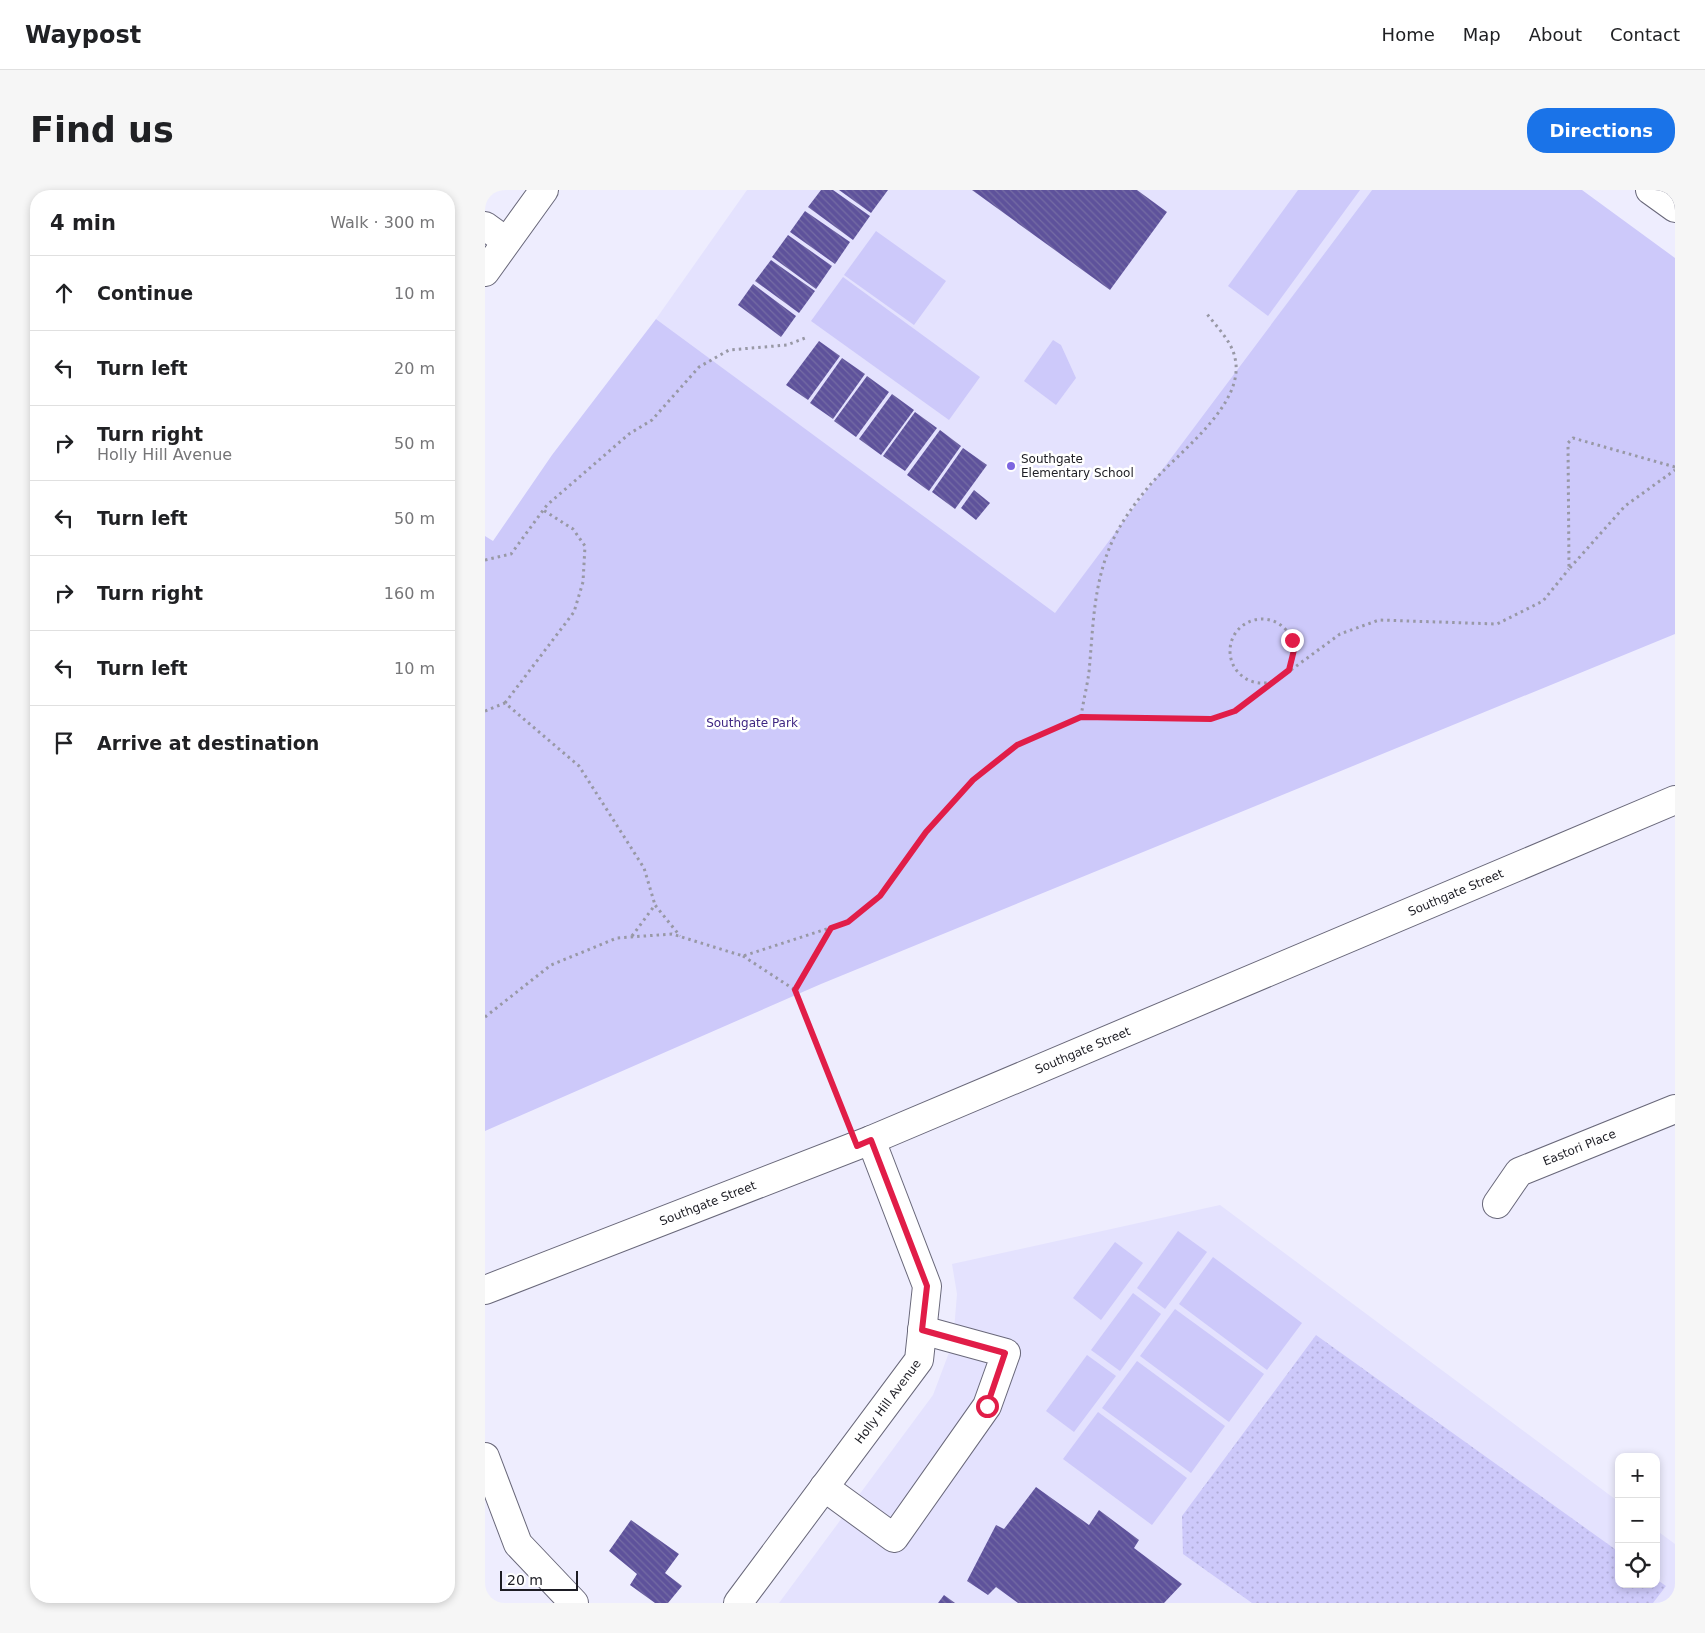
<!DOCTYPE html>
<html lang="en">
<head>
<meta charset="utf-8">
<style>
  body { margin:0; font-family:"DejaVu Sans",sans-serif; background:#f6f6f6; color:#202124 }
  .controls { position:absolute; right:15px; bottom:15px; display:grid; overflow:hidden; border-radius:10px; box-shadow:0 2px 8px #0003 }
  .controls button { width:45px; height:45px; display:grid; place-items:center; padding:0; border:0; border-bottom:1px solid #e0e0e0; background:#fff; color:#202124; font:25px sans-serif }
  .scale { position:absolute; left:15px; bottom:12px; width:78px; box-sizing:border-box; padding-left:5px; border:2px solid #1d1d24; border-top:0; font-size:14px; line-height:18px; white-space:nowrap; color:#1d1d24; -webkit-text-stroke:4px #fff; paint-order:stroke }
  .stop { position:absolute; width:15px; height:15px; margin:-11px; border:4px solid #e11d48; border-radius:50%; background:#fff }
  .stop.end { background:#e11d48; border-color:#fff; box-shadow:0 1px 5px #0008 }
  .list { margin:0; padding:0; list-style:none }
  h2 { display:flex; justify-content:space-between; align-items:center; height:65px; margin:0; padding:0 20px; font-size:21px }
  h2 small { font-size:16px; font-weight:400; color:#757577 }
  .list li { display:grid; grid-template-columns:32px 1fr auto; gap:15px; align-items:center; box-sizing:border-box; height:75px; padding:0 20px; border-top:1px solid #e0e0e0 }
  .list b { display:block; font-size:19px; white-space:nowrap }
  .list p { margin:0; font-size:16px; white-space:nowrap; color:#757577 }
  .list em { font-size:16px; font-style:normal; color:#757577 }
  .icon { flex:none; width:28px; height:28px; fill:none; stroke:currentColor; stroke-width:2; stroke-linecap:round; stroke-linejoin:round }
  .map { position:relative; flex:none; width:1190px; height:1413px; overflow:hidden; border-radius:20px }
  header { display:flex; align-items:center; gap:30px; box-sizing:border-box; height:70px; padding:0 25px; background:#fff; border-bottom:1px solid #e0e0e0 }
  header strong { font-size:24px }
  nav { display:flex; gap:28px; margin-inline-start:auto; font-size:18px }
  .intro { display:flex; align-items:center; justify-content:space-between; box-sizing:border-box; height:120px; padding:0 30px }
  h1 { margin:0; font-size:35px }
  .button { padding:12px 22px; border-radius:20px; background:#1a73e8; color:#fff; font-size:18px; font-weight:700 }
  main { display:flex; gap:30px; padding:0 30px }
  aside { flex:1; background:#fff; border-radius:20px; box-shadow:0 2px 8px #0003 }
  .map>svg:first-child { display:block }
</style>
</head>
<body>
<header>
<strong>Waypost</strong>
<nav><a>Home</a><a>Map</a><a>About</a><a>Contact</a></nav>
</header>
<div class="intro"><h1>Find us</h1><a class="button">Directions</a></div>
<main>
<aside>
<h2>4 min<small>Walk · 300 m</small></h2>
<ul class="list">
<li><svg class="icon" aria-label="ahead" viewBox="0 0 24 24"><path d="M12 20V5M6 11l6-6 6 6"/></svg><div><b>Continue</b></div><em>10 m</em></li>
<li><svg class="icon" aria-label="left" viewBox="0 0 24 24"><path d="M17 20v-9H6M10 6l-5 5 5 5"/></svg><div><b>Turn left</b></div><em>20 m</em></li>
<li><svg class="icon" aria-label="right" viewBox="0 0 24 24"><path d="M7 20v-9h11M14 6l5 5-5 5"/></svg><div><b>Turn right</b><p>Holly Hill Avenue</p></div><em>50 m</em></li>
<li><svg class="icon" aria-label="left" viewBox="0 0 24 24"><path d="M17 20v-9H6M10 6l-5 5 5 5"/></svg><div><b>Turn left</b></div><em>50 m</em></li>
<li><svg class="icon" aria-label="right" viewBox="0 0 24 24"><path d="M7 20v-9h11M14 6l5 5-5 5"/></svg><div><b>Turn right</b></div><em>160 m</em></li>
<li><svg class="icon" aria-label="left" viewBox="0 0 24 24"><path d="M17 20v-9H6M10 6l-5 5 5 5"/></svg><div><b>Turn left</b></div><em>10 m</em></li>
<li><svg class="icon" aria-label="arrive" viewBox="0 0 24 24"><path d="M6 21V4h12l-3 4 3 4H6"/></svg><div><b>Arrive at destination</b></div></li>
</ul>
</aside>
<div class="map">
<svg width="1190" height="1413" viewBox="0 0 1190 1413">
  <defs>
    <pattern id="grass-dots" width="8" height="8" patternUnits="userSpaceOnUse" patternTransform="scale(1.25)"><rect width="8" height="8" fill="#cdc9fa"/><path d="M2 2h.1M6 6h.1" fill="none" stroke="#b0acd6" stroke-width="1.8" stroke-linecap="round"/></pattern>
    <pattern id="building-back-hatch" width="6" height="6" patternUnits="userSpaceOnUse" patternTransform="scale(1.25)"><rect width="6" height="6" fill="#5e529b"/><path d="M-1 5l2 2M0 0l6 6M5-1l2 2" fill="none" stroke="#756ca4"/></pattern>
  </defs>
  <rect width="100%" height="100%" fill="#eeedfe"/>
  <g fill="#e4e2fe">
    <polygon points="262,0 887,0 570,424 171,129"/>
    <polygon points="735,1015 1134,1312 1134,1394 1171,1394 1171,1340 1190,1354 1190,1413 294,1413 448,1205 468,1152 472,1104 467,1074"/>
  </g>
  <polygon fill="url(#grass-dots)" points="831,1145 1134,1362 1134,1394 1171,1394 1171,1389 1181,1396 1168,1413 767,1413 698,1364 697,1326"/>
  <g fill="#cdc9fa">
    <polygon points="813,0 875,0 783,126 743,96"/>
    <polygon points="887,0 1097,0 1190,68 1190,444 336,794 0,941 0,346 8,351 67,265 171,129 570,423"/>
    <polygon points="391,41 461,91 429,135 359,85"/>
    <polygon points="358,87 495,187 464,230 326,131"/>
    <polygon points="568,150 576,155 591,188 571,215 539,191"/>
    <polygon points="693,1041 722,1062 680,1119 652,1098"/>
    <polygon points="630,1052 658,1073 616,1130 588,1108"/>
    <polygon points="728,1067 817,1133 782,1180 694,1114"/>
    <polygon points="648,1103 676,1124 635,1181 606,1160"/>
    <polygon points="690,1119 779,1184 744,1232 655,1166"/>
    <polygon points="602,1165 631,1186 589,1242 561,1221"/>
    <polygon points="652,1171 740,1236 706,1283 617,1218"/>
    <polygon points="613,1222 702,1288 667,1335 578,1269"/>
  </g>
  <g fill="url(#building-back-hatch)">
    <polygon points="336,0 348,0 385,26 368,50 323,17"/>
    <polygon points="354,0 403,0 386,23"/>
    <polygon points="487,0 652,0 682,22 625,100"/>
    <polygon points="320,21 365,52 350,74 305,42"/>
    <polygon points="303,45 347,76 331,99 287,67"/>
    <polygon points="286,70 330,101 314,123 270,91"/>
    <polygon points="268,94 311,126 296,147 253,115"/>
    <polygon points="334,151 355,166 323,210 301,195"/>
    <polygon points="357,168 380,184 348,229 325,213"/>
    <polygon points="382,186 404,202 371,247 349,231"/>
    <polygon points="407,204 429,220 396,265 374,249"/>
    <polygon points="430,222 452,238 420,281 398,266"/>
    <polygon points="455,240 476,256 444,301 422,285"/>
    <polygon points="478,258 502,275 470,319 447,302"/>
    <polygon points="489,300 505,313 491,330 476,318"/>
    <polygon points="551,1297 604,1335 614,1320 654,1350 649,1358 697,1394 679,1413 533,1413 511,1397 503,1405 482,1391 511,1335 519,1339"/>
    <polygon points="146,1330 194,1364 180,1383 197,1396 183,1413 170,1413 145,1395 152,1384 124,1361"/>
    <polygon points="459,1405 470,1413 453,1413"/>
  </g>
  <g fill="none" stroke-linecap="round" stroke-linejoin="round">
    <defs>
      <g id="minor">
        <polyline points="1165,0 1190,18"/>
        <polyline points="0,36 21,51"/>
        <polyline points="0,82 59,0"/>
        <path id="s1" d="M 1012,1014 L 1034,982 L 1190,919"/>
        <path id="s2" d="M 0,1100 L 386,950 L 1190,610"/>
        <polyline points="0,1267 33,1354 89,1413"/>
        <polyline points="339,1297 409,1348 502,1216 521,1163 437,1140"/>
        <path id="s3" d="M 253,1413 L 434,1170 L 442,1096 L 386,950"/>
      </g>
    </defs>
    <use href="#minor" stroke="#69687a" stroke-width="30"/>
    <g stroke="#9898a5" stroke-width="3" stroke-dasharray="2.5 4" stroke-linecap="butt">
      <polyline points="1190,277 1088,248 1083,253 1084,379 1140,316 1190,280"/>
      <polyline points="0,370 26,364 62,315 144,244 167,230 214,177 244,160 302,155 320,148"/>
      <circle cx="777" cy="461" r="32"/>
      <polyline points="20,513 89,422 98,392 100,356 88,339 58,320"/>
      <polyline points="0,521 20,513 94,576 159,678 170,715"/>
      <path d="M 596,527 C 598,512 602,497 604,482 C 608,440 608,399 624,359 C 633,336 649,314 665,295 C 692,263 761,215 750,168 C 747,152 732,137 722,124"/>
      <polyline points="147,746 170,715 195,746"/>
      <polyline points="258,766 310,800 346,739"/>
      <polyline points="310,800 362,932"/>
      <polyline points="0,827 66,775 132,748 187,744 258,766 363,732 395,706 441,642 488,590 532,555 596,527 725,529 750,521 855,444 894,430 1012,434 1058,411 1084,379"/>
    </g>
    <use href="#minor" stroke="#fff" stroke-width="28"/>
  </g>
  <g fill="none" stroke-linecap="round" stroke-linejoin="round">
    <polyline stroke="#e11d48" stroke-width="6" points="502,1216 520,1163 437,1140 442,1096 386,950 372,956 310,800 346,738 363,732 395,706 441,642 488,590 532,555 596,527 726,529 750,521 804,480 809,460 807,450"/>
  </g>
  <circle fill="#7d65e0" stroke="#fff" stroke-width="2" cx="526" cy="276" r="5"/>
  <g text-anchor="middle" stroke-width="5" stroke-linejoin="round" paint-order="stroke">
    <g font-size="12" fill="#1d1d24" stroke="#fff" text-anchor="start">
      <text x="536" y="273">Southgate<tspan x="536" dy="14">Elementary School</tspan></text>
    </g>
    <g font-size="12" fill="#3e2683" stroke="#fff">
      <text x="267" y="537">Southgate Park</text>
    </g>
    <g font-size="12" fill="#1d1d24" stroke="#fff">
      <text dy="4" stroke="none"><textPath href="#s2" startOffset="1049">Southgate Street</textPath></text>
      <text dy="4" stroke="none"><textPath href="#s2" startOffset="644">Southgate Street</textPath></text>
      <text dy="4" stroke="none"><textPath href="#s1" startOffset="104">Eastori Place</textPath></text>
      <text dy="4" stroke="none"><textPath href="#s2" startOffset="239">Southgate Street</textPath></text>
      <text dy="4" stroke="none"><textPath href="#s3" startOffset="251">Holly Hill Avenue</textPath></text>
    </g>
  </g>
</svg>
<div class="controls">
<button>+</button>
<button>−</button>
<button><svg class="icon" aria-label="locate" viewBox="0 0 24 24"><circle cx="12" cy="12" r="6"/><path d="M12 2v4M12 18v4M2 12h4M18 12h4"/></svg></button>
</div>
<div class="scale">20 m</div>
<div class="stop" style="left:502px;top:1216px"></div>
<div class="stop end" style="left:807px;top:450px"></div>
</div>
</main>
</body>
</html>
